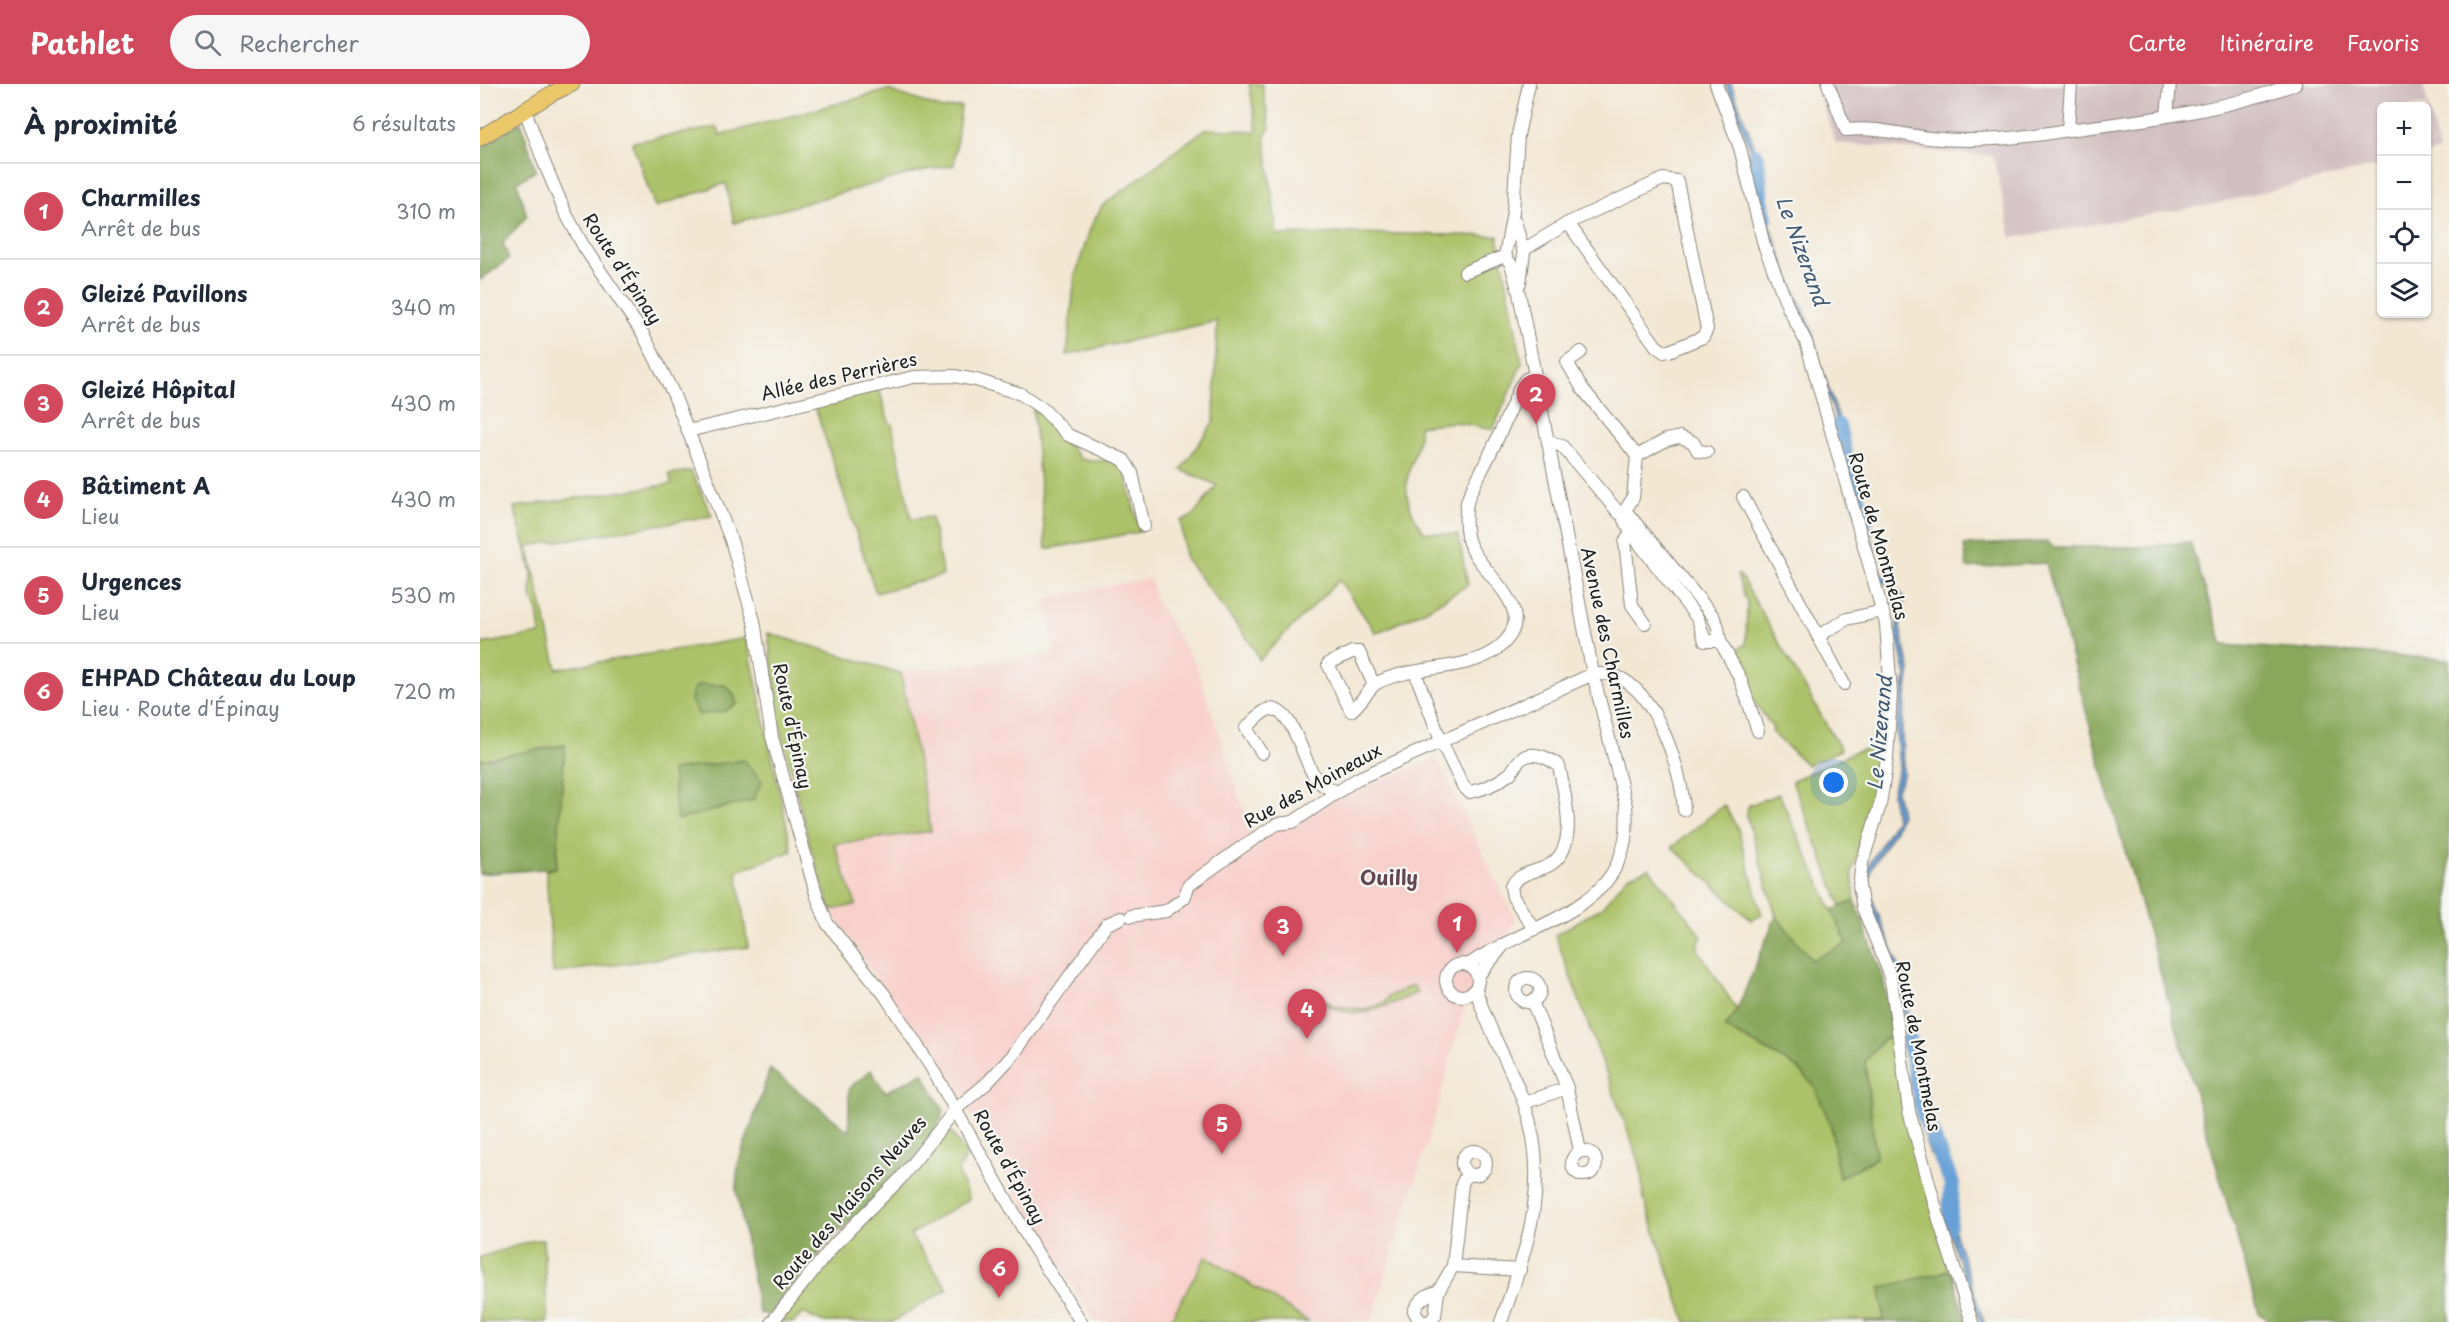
<!DOCTYPE html>
<html lang="fr">
<head>
<meta charset="utf-8">
<style>
  body { margin:0; font-family:"Playpen Sans",sans-serif; background:#f6f6f7; color:#1f2937 }
  .controls { position:absolute; right:18px; top:18px; display:grid; overflow:hidden; border-radius:9px; box-shadow:0 2px 4px #0004 }
  .controls button { width:54px; height:54px; display:grid; place-items:center; padding:0; border:0; border-bottom:2px solid #e0e1e3; background:#fff; color:#1f2937; font:30px sans-serif }
  .you { position:absolute; left:1354px; top:699px; width:21px; height:21px; margin:-15px; border:4px solid #fff; border-radius:50%; background:#1a73e8; box-shadow:0 0 0 9px #1a73e833 }
  .badge { display:grid; place-items:center; width:39px; height:39px; border-radius:50%; background:#d1495b; color:#fff; font-size:20px; font-weight:700 }
  .pin { position:absolute; translate:-50% -50px; filter:drop-shadow(0 2px 3px #0008) }
  .pin::after { content:''; position:absolute; top:32px; width:21px; height:18px; background:inherit; clip-path:polygon(0 0,100% 0,50% 100%) }
  .list { margin:0; padding:0; list-style:none }
  h2 { display:flex; justify-content:space-between; align-items:center; height:78px; margin:0; padding:0 24px; font-size:26px }
  h2 small { font-size:20px; font-weight:400; color:#747a83 }
  .list li { display:grid; grid-template-columns:39px 1fr auto; gap:18px; align-items:center; box-sizing:border-box; height:96px; padding:0 24px; border-top:2px solid #e0e1e3 }
  .list b { display:block; font-size:22px; white-space:nowrap }
  .list p { margin:0; font-size:20px; white-space:nowrap; color:#747a83 }
  .list em { font-size:20px; font-style:normal; color:#747a83 }
  .icon { flex:none; width:33px; height:33px; fill:none; stroke:currentColor; stroke-width:2; stroke-linecap:round; stroke-linejoin:round }
  .map { position:relative; flex:none; width:1969px; height:1238px; overflow:hidden }
  header { display:flex; align-items:center; gap:36px; box-sizing:border-box; height:84px; padding:0 30px; background:#d1495b; color:#fff }
  header strong { font-size:28px }
  nav { display:flex; gap:33px; margin-inline-start:auto; font-size:21px }
  .search { width:420px; height:54px; background:#f6f6f7; display:flex; align-items:center; gap:15px; box-sizing:border-box; padding:0 21px; border-radius:33px; color:#747a83; font-size:22px }
  main { display:flex }
  aside { flex:1; background:#fff }
  .map>svg:first-child { display:block }
</style>
</head>
<body>
<header>
<strong>Pathlet</strong>
<div class="search"><svg class="icon" aria-label="search" viewBox="0 0 24 24"><circle cx="10" cy="10" r="6"/><path d="M15 15l6 6"/></svg>Rechercher</div>
<nav><a>Carte</a><a>Itinéraire</a><a>Favoris</a></nav>
</header>
<main>
<aside>
<h2>À proximité<small>6 résultats</small></h2>
<ul class="list">
<li><span class="badge">1</span><div><b>Charmilles</b><p>Arrêt de bus</p></div><em>310 m</em></li>
<li><span class="badge">2</span><div><b>Gleizé Pavillons</b><p>Arrêt de bus</p></div><em>340 m</em></li>
<li><span class="badge">3</span><div><b>Gleizé Hôpital</b><p>Arrêt de bus</p></div><em>430 m</em></li>
<li><span class="badge">4</span><div><b>Bâtiment A</b><p>Lieu</p></div><em>430 m</em></li>
<li><span class="badge">5</span><div><b>Urgences</b><p>Lieu</p></div><em>530 m</em></li>
<li><span class="badge">6</span><div><b>EHPAD Château du Loup</b><p>Lieu · Route d'Épinay</p></div><em>720 m</em></li>
</ul>
</aside>
<div class="map">
<svg width="1969" height="1238" viewBox="0 0 1969 1238">
  <rect width="100%" height="100%" fill="#f6f6f2"/>
  <filter id="ink" filterUnits="userSpaceOnUse"><feTurbulence type="fractalNoise" baseFrequency=".0167" numOctaves="2"/><feDisplacementMap in="SourceGraphic" scale="12" xChannelSelector="R" yChannelSelector="G"/><feConvolveMatrix kernelMatrix="1 2 1 2 8 2 1 2 1" color-interpolation-filters="sRGB"/></filter>
  <filter id="wash" filterUnits="userSpaceOnUse"><feTurbulence type="fractalNoise" baseFrequency=".008" numOctaves="4" result="noise"/><feDisplacementMap in="SourceGraphic" scale="24" xChannelSelector="R" yChannelSelector="G"/><feGaussianBlur stdDeviation="1.35" result="paint"/><feColorMatrix in="noise" values="0 0 0 0 0 0 0 0 0 0 0 0 0 0 0 0 0 1.4 0 .05"/><feComposite in="paint" operator="in"/></filter>
  <g filter="url(#wash)">
    <rect width="100%" height="100%" fill="#f3e7d2"/>
    <polygon fill="#f7d0c9" points="671,494 675,515 716,581 773,752 817,727 957,675 1036,837 984,924 953,1039 891,1238 829,1238 726,1172 689,1238 614,1238 488,1027 420,930 351,826 376,820 354,760 451,746 421,589 574,570 564,515"/>
    <polygon fill="#d2bec1" points="1335,0 1943,0 1959,67 1947,70 1946,22 1902,22 1901,81 1729,121 1532,154 1513,72 1356,59"/>
    <g fill="#abc267" stroke="#646f42" stroke-width="1.5">
      <path d="M 769,0 L 782,0 L 790,44 L 785,51 L 797,151 L 872,149 L 1018,152 L 1042,279 L 1013,346 L 974,338 L 939,342 C 941,360 933,370 929,387 C 922,410 931,430 944,448 L 978,451 L 988,501 L 946,526 L 896,549 L 859,496 L 779,576 L 772,561 L 705,474 L 701,437 L 713,432 L 737,401 L 701,386 L 734,337 L 737,237 L 587,271 L 595,192 L 611,142 L 622,122 L 725,45 L 777,47 Z"/>
      <polygon points="408,6 463,25 481,22 474,81 436,88 254,139 246,99 175,123 152,58 238,43 240,51"/>
      <polygon points="399,305 409,338 412,340 431,435 451,433 463,491 396,509 334,320"/>
      <polygon points="553,326 562,328 600,375 613,377 629,376 638,379 644,385 660,448 566,465"/>
      <polygon points="211,387 232,432 48,462 77,585 267,554 312,767 257,787 268,863 73,889 66,786 76,784 85,661 0,676 0,560 61,550 58,526 51,513 52,488 34,423 192,400 189,390"/>
      <polygon points="1257,491 1260,491 1361,666 1327,681 1292,648 1293,644 1271,613 1263,590 1266,588 1258,565 1266,560 1267,519"/>
      <polygon points="288,549 421,589 451,747 354,760 376,821 351,826 330,762 298,634"/>
      <polygon points="1400,662 1390,723 1372,788 1375,817 1361,822 1312,697 1374,668"/>
      <polygon points="1299,710 1367,859 1332,877 1296,832 1266,730 1269,721"/>
      <polygon points="1244,721 1258,745 1282,831 1271,836 1192,763"/>
      <path d="M 1169,784 L 1222,852 L 1217,864 L 1257,926 L 1245,944 L 1317,983 L 1334,1002 L 1351,1041 L 1359,1094 L 1396,1074 L 1385,978 L 1403,955 L 1413,952 C 1424,1033 1447,1107 1471,1186 L 1404,1236 L 1206,1238 L 1164,1116 L 1160,1080 L 1075,851 L 1121,824 L 1147,793 Z"/>
      <path d="M 933,901 L 937,909 C 890,929 871,941 826,909 L 828,905 L 854,922 L 885,925 L 904,919 L 909,912 Z"/>
      <polygon points="470,1046 487,1072 478,1087 489,1115 430,1151 468,1205 412,1238 341,1238 323,1229 314,1238 300,1238 326,1205"/>
      <polygon points="54,1156 63,1156 68,1238 0,1238 0,1173"/>
      <polygon points="726,1172 829,1238 689,1238"/>
    </g>
    <g fill="#88a85c" stroke="#52623c" stroke-width="1.5">
      <polygon points="41,38 56,87 37,98 47,132 23,159 29,175 0,196 0,64"/>
      <polygon points="1567,458 1574,463 1660,463 1710,458 1743,561 1969,575 1969,1238 1792,1238 1779,1229 1628,708 1566,479 1487,484 1484,461"/>
      <polygon points="218,601 245,601 253,609 257,620 245,627 219,631 211,617 212,607"/>
      <polygon points="85,661 76,784 0,790 0,676"/>
      <polygon points="264,676 282,697 273,716 197,736 192,686"/>
      <polygon points="1375,817 1403,894 1413,952 1403,955 1385,978 1396,1074 1359,1094 1351,1041 1334,1002 1317,983 1245,944 1257,926 1296,832 1332,876 1367,859 1352,826"/>
      <path d="M 290,985 L 369,1047 L 369,1004 L 391,986 L 405,1008 L 443,989 L 464,1027 C 447,1078 386,1118 350,1157 C 329,1180 309,1206 289,1231 L 279,1229 L 256,1104 L 258,1080 Z"/>
      <polygon points="1471,1186 1486,1238 1384,1238 1404,1236 1400,1204"/>
    </g>
    <polygon fill="#68a1d7" stroke="#425e7a" stroke-width="1.5" points="1245,0 1251,0 1281,80 1277,99 1281,117 1308,191 1331,243 1341,283 1360,338 1369,387 1379,413 1388,429 1395,470 1401,488 1425,514 1420,544 1430,585 1422,641 1423,691 1416,708 1421,730 1415,746 1392,783 1389,797 1393,817 1422,890 1437,981 1436,995 1443,1018 1451,1059 1472,1089 1477,1102 1472,1141 1504,1238 1500,1238 1468,1146 1466,1137 1471,1105 1464,1088 1450,1070 1446,1059 1442,1020 1432,999 1433,978 1419,906 1407,867 1388,823 1384,803 1387,784 1416,735 1412,709 1419,683 1416,644 1426,592 1416,548 1421,519 1413,505 1400,495 1384,449 1383,431 1373,412 1353,326 1333,270 1327,243 1303,192 1279,126 1273,93 1274,74"/>
    <g fill="none" stroke-linecap="round" stroke-linejoin="round">
      <g stroke="#68a1d7" stroke-width="16">
        <path d="M 1275,71 C 1282,91 1277,113 1285,134"/>
        <polyline points="1358,342 1369,389 1386,435"/>
        <polyline points="1429,955 1443,1029 1472,1100 1469,1141"/>
      </g>
    </g>
  </g>
  <g filter="url(#ink)">
    <g fill="none" stroke-linecap="round" stroke-linejoin="round">
      <defs>
        <g id="minor">
          <polyline points="1236,0 1260,64 1284,161 1308,223 1326,258 1406,540 1411,610 1407,675 1400,721 1382,779 1379,802 1383,824 1407,883 1412,902 1429,1027 1461,1143 1492,1238"/>
          <path d="M 1348,0 L 1366,46 C 1401,43 1416,50 1449,54 C 1496,59 1541,54 1588,46"/>
          <path d="M 1591,0 L 1588,46 C 1665,36 1742,27 1815,0"/>
          <polyline points="45,26 63,76 85,128 104,163 163,250 193,309 251,456 274,537 292,653 337,813 347,839 404,910 451,983 554,1164 601,1238"/>
          <polyline points="1687,32 1690,0"/>
          <polyline points="1035,138 1044,169 1040,199"/>
          <polyline points="1043,166 1088,139 1183,95 1197,97 1227,245 1223,253 1189,267 1184,268 1176,262 1088,139"/>
          <polyline points="985,188 1025,172"/>
          <polyline points="1101,268 1087,278 1102,304 1157,372"/>
          <polyline points="208,347 434,293 474,292 496,296 541,310 563,325 588,351 644,376 652,389 664,442"/>
          <polyline points="1068,357 1082,362 1139,429"/>
          <polyline points="1263,413 1364,600"/>
          <polyline points="1146,425 1153,414 1157,372 1186,356 1200,353 1213,358 1218,367 1227,368"/>
          <polyline points="1144,436 1151,449 1218,535 1225,557 1240,557 1238,543 1233,532 1149,431"/>
          <polyline points="1151,449 1145,458 1152,521 1165,539"/>
          <polyline points="1338,552 1367,535 1403,527"/>
          <polyline points="1240,557 1260,594 1278,647"/>
          <path d="M 935,588 L 961,657 L 983,702 L 989,708 C 1003,706 1017,699 1028,691 C 1034,687 1035,680 1040,676 C 1051,665 1069,674 1079,682 C 1085,713 1102,770 1063,784 C 1050,789 1039,790 1031,802 L 1033,813 L 1054,845"/>
          <path d="M 894,601 L 879,568 L 872,568 L 848,580 L 871,627 C 880,620 890,604 895,600 C 930,580 987,589 1018,564 C 1067,525 994,489 987,452 C 985,442 985,424 988,415 C 993,401 1002,387 1008,374 C 1020,350 1030,327 1040,303 L 1046,295 L 1054,292"/>
          <path d="M 782,669 L 766,644 C 772,639 780,629 787,626 C 812,618 824,680 835,693 C 841,702 848,704 858,708"/>
          <path d="M 651,832 L 686,827 L 704,814 L 709,801 L 762,763 L 797,740 L 813,738 L 877,695 L 1113,590 C 1120,590 1130,589 1136,592 C 1177,608 1202,687 1204,726"/>
          <circle cx="982" cy="896" r="16"/>
          <path d="M 988,881 C 1054,834 1156,828 1146,722 L 1113,590 L 1039,209 L 1031,180 L 1025,172 L 1033,128 L 1038,51 L 1049,0"/>
          <polyline points="998,892 1022,863"/>
          <circle cx="1048" cy="906" r="12"/>
          <path d="M 996,905 C 1007,945 1030,980 1044,1019 C 1072,1098 1047,1164 1021,1238"/>
          <polyline points="1052,917 1087,1004"/>
          <polyline points="1044,1019 1087,1004 1100,1067"/>
          <circle cx="994" cy="1079" r="12"/>
          <circle cx="1104" cy="1079" r="12"/>
          <polyline points="973,1182 1040,1186"/>
          <polyline points="292,1238 354,1161 420,1095 476,1025 507,999 533,971 627,840 641,834"/>
          <path d="M 945,1238 L 939,1236 L 934,1227 C 939,1216 946,1210 958,1208"/>
          <polyline points="949,1238 955,1232 958,1208 973,1182 982,1100 987,1089"/>
        </g>
        <polyline id="major" points="0,54 71,10 92,0"/>
      </defs>
      <use href="#minor" stroke="#888277" stroke-width="14"/>
      <use href="#major" stroke="#888277" stroke-width="17"/>
      <use href="#minor" stroke="#fff" stroke-width="12"/>
      <use href="#major" stroke="#eac769" stroke-width="15"/>
    </g>
  </g>
  <g text-anchor="middle" stroke-width="4.5" stroke-linejoin="round" paint-order="stroke">
    <g font-size="18" fill="#1c1c1c" stroke="#f6f6f2">
      <text transform="translate(142 185) rotate(57)" y="6">Route d'Épinay</text>
      <text transform="translate(359 293) rotate(-13)" y="6">Allée des Perrières</text>
      <text transform="translate(1398 452) rotate(74)" y="6">Route de Montmelas</text>
      <text transform="translate(1127 559) rotate(78)" y="6">Avenue des Charmilles</text>
      <text transform="translate(312 642) rotate(78)" y="6">Route d'Épinay</text>
      <text transform="translate(833 702) rotate(-29)" y="6">Rue des Moineaux</text>
      <text transform="translate(1438 962) rotate(79)" y="6">Route de Montmelas</text>
      <text transform="translate(529 1083) rotate(61)" y="6">Route d'Épinay</text>
      <text transform="translate(370 1119) rotate(-49)" y="6">Route des Maisons Neuves</text>
    </g>
    <g font-size="20" font-style="italic" fill="#3e5870" stroke="#f6f6f2">
      <text transform="translate(1322 167) rotate(70)" y="7">Le Nizerand</text>
      <text transform="translate(1400 649) rotate(-85)" y="7">Le Nizerand</text>
    </g>
    <g font-size="20" font-weight="bold" fill="#634652" stroke="#f6f6f2">
      <text x="909" y="801">Ouilly</text>
    </g>
  </g>
</svg>
<div class="controls">
<button>+</button>
<button>−</button>
<button><svg class="icon" aria-label="locate" viewBox="0 0 24 24"><circle cx="12" cy="12" r="6"/><path d="M12 2v4M12 18v4M2 12h4M18 12h4"/></svg></button>
<button><svg class="icon" aria-label="layers" viewBox="0 0 24 24"><path d="M12 4l9 5-9 5-9-5zM3 14l9 5 9-5"/></svg></button>
</div>
<div class="you"></div>
<div class="pin badge" style="left:977px;top:869px">1</div>
<div class="pin badge" style="left:1056px;top:340px">2</div>
<div class="pin badge" style="left:803px;top:872px">3</div>
<div class="pin badge" style="left:827px;top:955px">4</div>
<div class="pin badge" style="left:742px;top:1070px">5</div>
<div class="pin badge" style="left:519px;top:1214px">6</div>
</div>
</main>
</body>
</html>
